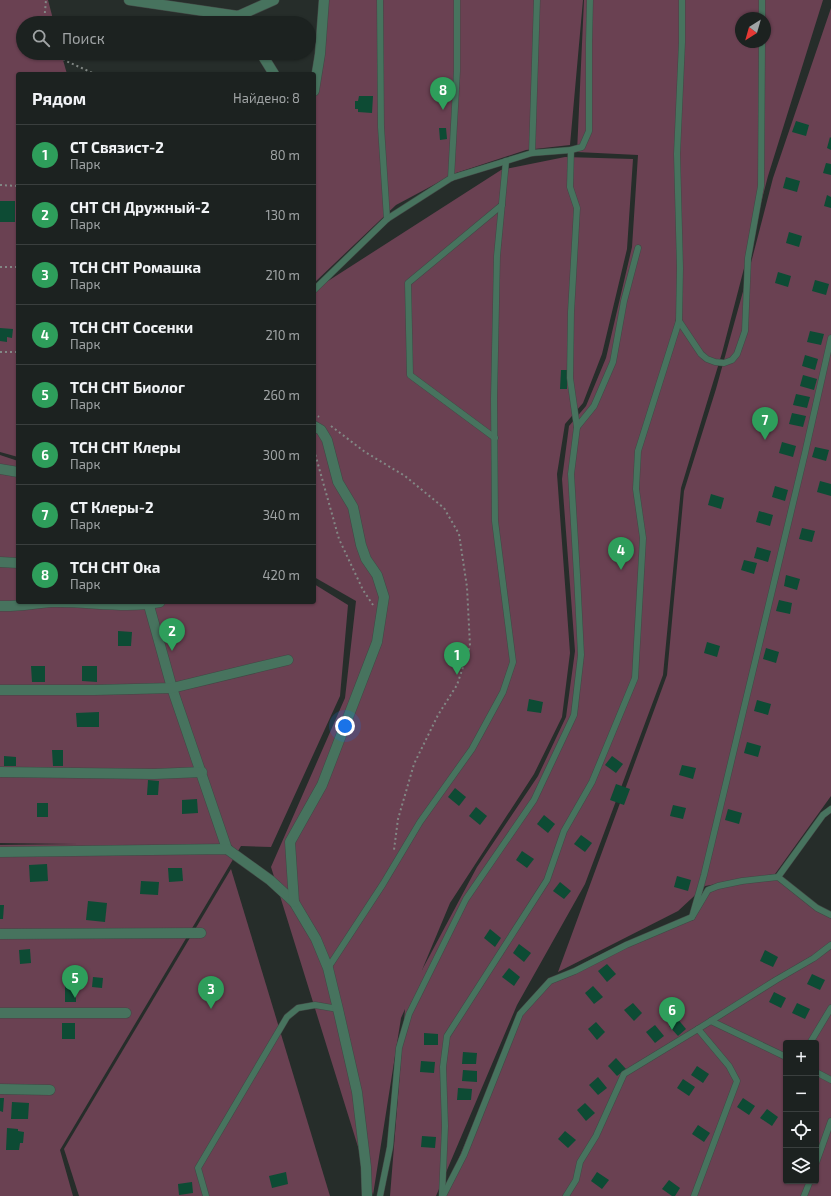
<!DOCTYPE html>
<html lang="ru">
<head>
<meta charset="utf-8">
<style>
  body { margin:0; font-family:"Exo 2",sans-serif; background:#292f2d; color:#f1f3f6 }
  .controls { position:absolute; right:12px; bottom:12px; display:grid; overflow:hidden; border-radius:4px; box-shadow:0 1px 3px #0004 }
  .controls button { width:36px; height:36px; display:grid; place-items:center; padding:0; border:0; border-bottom:1px solid #3a3f3e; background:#1c2220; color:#f1f3f6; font:20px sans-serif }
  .compass { position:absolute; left:735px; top:12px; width:36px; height:36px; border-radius:50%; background:#1c2220; box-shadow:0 1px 3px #0004; rotate:217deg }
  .you { position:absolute; left:345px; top:726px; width:14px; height:14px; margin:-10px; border:3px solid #fff; border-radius:50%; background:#1a73e8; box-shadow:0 0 0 6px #1a73e833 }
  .badge { display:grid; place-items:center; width:26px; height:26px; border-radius:50%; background:#0b8043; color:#fff; font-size:13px; font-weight:700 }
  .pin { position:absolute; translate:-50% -33px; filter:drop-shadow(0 1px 2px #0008) }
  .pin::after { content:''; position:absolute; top:21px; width:14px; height:12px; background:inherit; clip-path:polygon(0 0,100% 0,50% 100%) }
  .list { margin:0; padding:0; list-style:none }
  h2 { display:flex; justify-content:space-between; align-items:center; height:52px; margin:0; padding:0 16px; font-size:17px }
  h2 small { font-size:13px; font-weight:400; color:#a0a4a5 }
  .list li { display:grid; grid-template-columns:26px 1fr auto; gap:12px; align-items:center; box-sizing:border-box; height:60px; padding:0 16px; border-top:1px solid #3a3f3e }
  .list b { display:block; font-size:15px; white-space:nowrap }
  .list p { margin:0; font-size:13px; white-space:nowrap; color:#a0a4a5 }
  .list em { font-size:13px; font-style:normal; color:#a0a4a5 }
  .icon { flex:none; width:22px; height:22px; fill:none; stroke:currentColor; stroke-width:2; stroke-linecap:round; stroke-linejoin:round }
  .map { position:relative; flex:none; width:831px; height:1196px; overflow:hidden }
  .search { position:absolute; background:#1c2220; box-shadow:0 1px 3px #0004; left:16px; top:16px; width:300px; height:44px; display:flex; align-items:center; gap:10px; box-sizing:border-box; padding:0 14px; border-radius:22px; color:#a0a4a5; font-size:15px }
  .panel { position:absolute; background:#1c2220; box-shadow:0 1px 3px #0004; left:16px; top:72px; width:300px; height:532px; border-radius:4px }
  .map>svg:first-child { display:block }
</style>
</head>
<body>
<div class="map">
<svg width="831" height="1196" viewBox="0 0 831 1196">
  <rect width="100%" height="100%" fill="#262d2a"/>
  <g fill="#6a4152" fill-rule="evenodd">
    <polygon points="0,0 48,0 54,23 23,23 23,53 61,53 67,74 18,74 18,457 0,452"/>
    <polygon points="323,0 583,0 570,145 526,150 456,173 396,205 314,283 314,74 312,74"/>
    <path d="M 584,0 L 823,0 L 768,176 L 722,353 L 681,488 L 663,675 L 585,884 L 517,1005 L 436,1196 L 390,1196 L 405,1009 L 401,1018 L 373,1195 L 271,867 L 345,698 L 356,601 L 314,577 L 314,290 L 501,170 L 565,157 L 633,159 L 627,249 L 602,354 L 583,403 L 565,424 L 557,474 L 570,653 L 562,717 L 534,774 L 450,903 L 422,970 L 477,867 L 538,776 L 566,717 L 575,651 L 562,479 L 569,426 L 586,406 L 606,358 L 632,247 L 638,155 L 577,152 ZM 741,18 L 765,18 L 765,42 L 741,42 Z"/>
    <polygon points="831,8 831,796 775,874 705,886 678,911 558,972 667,675 684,491 716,389 752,259 773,178"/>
    <polygon points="0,455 18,461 18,602 314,602 314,584 348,605 340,696 271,847 241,846 60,1150 73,1196 0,1196 0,845 78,844 0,843"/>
    <polygon points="231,869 330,1196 79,1196 64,1149"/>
    <path d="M 778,877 L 831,915 L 831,1196 L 443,1196 L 518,1017 L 550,981 L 692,917 L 708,890 ZM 786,1043 L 816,1043 L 816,1181 L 786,1181 Z"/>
  </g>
  <g fill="#0d4b34">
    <polygon points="359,96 373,96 372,113 358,112 358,109 355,109 355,101 358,101"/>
    <polygon points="796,121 809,125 806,136 792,132"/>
    <polygon points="439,128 446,128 447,139 440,140"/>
    <polygon points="830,137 831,138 831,150 827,148"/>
    <polygon points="826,163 831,164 831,175 823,173"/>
    <polygon points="786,177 800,181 797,192 783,188"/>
    <polygon points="827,195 831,197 831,208 824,206"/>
    <rect x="0" y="201" width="15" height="21"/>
    <polygon points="789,232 802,236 799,247 786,243"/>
    <polygon points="778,272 791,276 788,287 775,283"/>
    <polygon points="815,280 829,284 826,295 812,291"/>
    <polygon points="0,328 13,329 12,338 7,337 7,342 0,341"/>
    <polygon points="810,331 824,334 821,345 807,342"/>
    <polygon points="805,355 818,359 815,370 802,366"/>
    <polygon points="561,370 567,370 567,389 560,389"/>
    <polygon points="803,375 817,379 814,390 800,386"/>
    <polygon points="796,394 810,397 807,408 793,405"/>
    <polygon points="792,413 806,416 803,427 789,424"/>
    <polygon points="782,442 796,446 793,457 779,453"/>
    <polygon points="815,447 829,450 826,461 812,457"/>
    <polygon points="820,481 831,484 831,496 817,492"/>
    <polygon points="775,486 788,490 785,501 772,497"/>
    <polygon points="711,494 724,498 721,509 708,505"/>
    <polygon points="759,511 773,515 770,526 756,522"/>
    <polygon points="802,528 815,531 812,542 799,539"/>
    <polygon points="757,547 771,551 768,562 754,558"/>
    <polygon points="744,560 757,563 754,574 741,570"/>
    <polygon points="786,575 800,579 797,590 784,586"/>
    <polygon points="779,600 792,603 790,614 776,611"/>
    <polygon points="118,631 132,632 131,646 118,646"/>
    <polygon points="707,642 720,646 717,657 704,653"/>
    <polygon points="766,648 779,652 776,663 763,659"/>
    <polygon points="31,666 45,666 45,682 32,682"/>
    <polygon points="82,666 97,666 97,682 82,681"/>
    <polygon points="529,699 543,702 541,713 527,711"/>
    <polygon points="757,700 771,704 768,715 754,711"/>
    <polygon points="99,712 99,727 77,727 76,713"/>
    <polygon points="747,742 761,746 758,757 744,753"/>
    <polygon points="52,750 63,750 63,766 53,766"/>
    <polygon points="4,756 16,757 16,766 4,766"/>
    <polygon points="612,756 623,764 616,773 605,765"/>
    <polygon points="682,765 696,768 693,779 679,775"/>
    <polygon points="148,780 159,781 158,795 147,795"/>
    <polygon points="616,784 630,789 624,805 610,800"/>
    <polygon points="455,788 466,797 459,806 448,797"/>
    <polygon points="197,799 198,813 182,814 182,800"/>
    <rect x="37" y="803" width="11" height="14"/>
    <polygon points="673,805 686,808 683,819 670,816"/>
    <polygon points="476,807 487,816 480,825 469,816"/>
    <polygon points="728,809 742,813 739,824 725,820"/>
    <polygon points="544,815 555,824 548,833 537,824"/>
    <polygon points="581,835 592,843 585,852 574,844"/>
    <polygon points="522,851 534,859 527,868 516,860"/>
    <polygon points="47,864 48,881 30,882 29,865"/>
    <polygon points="168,868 182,868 183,881 169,882"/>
    <polygon points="677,876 691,880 688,891 674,887"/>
    <polygon points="141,881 159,882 158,895 140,894"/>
    <polygon points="560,882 571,891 564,899 553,891"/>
    <polygon points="88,901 107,903 105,922 86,920"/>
    <polygon points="0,905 4,905 3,919 0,919"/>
    <polygon points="490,929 501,938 495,947 484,938"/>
    <polygon points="519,944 531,953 524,962 513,953"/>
    <polygon points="30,949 31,963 20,964 19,950"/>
    <polygon points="765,950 778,957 773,967 760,961"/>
    <polygon points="607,964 616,974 607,982 598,971"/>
    <polygon points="509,968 520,977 514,986 502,977"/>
    <polygon points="812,974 825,980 820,990 807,984"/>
    <polygon points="93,977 103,978 102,988 92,987"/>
    <rect x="65" y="984" width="11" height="18"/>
    <polygon points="593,986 603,997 594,1004 585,993"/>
    <polygon points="774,992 786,998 781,1008 769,1002"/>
    <polygon points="633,1003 642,1013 634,1021 624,1010"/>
    <polygon points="797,1003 810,1009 805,1019 792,1013"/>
    <polygon points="677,1018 686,1029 678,1036 669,1026"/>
    <polygon points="596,1022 605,1032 597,1040 588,1029"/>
    <rect x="62" y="1023" width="13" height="16"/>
    <polygon points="655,1025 664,1036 655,1043 646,1032"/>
    <polygon points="424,1033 438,1034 438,1045 424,1045"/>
    <polygon points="463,1052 477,1053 476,1064 462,1064"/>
    <polygon points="616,1058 626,1069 617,1076 608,1066"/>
    <polygon points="421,1061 435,1062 434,1073 420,1072"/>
    <polygon points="697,1066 709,1074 703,1083 691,1075"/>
    <polygon points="463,1070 477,1071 477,1082 462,1081"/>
    <polygon points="598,1077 607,1088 598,1095 589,1085"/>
    <polygon points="683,1079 695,1087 689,1096 677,1088"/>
    <polygon points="458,1088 472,1089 471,1100 457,1100"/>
    <polygon points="0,1098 4,1098 3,1112 0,1111"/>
    <polygon points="743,1098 755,1106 749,1115 737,1107"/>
    <polygon points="12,1102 29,1103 28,1119 11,1119"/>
    <polygon points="585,1103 595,1113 586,1121 577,1110"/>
    <polygon points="767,1109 778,1117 772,1126 760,1118"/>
    <polygon points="698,1125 710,1133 704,1142 692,1134"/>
    <polygon points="7,1128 18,1129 18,1131 24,1132 23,1143 20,1143 19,1150 6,1150"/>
    <polygon points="565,1131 576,1140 568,1148 558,1139"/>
    <polygon points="422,1136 436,1137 435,1148 421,1147"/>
    <polygon points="286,1172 288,1184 272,1188 269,1176"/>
    <polygon points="597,1172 609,1180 602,1189 591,1181"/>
    <polygon points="669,1180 680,1188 675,1196 672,1196 662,1189"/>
    <polygon points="192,1182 193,1193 179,1195 178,1184"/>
  </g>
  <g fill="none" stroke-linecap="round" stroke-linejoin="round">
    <defs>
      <g id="lane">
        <polyline points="380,0 381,127 387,219"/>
        <polyline points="762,18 762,0"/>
        <polyline points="532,153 537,0"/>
        <polyline points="451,178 457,71 457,0"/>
        <polyline points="314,290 387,219 451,178 532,153 571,150"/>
        <polyline points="679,321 701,354 707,359 715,362 724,363 732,360 737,354 745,331 748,258 761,186 762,42"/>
        <polyline points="577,427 594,406 613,362 624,301 638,248"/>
        <polyline points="495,438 410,375 408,283 502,205"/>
        <polyline points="778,877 823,815 831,809"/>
        <polyline points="692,917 704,875 805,453 831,338"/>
        <polyline points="328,968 383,884 420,822 472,749 503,692 513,662 495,521 494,399 497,256 506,161"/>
        <polyline points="711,1021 786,1057"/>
        <polyline points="810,1043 831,1008"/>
        <polyline points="816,1072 831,1080"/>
        <polyline points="816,1163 831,1121"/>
        <polyline points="206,1196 198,1168 287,1017 298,1008 315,1005 338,1009"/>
        <polyline points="380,1196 390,1147 399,1048 409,1014 466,899 534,800 574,715 581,655 577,575 571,474 577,427 570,378 571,312 577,208 570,187 571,150 582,147 589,131 589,43 590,0"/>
        <polyline points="442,1196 445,1126 443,1067 447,1036 547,880 564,831 592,782 635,678 643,538 636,489 638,451 679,321 680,268 677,154 682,42 682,0"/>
        <polyline points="443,1196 464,1155 520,1014 550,981 575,971 626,945 692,917 708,890 718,886 742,881 778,877 817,908 831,915"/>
        <polyline points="566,1196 576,1180 580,1162 596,1136 624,1074 698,1029 776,980 814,958 831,945"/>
        <polyline points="694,1196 737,1081 729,1066 698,1029"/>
        <polyline points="804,1196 810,1181"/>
      </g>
      <g id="street">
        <polyline points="129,0 238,16 274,0"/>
        <polyline points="261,53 274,74"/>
        <polyline points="314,91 320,54 324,0"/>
        <polyline points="0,469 18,472"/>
        <polyline points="0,562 18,563"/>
        <polyline points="148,602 172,688 227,849"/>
        <path d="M 0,606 C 19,607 34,603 52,602 C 88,601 125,609 160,602"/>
        <polyline points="0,690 95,690 172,688 288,660"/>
        <polyline points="0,772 154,774 202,772"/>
        <polyline points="0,852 227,849 270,880 294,902 316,939 328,968 338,1009 357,1092 366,1167 367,1196"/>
        <polyline points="294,902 290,842 322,785 377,642 384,597 377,575 366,559 361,545 353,507 338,482 327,440 321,430 314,426"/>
        <polyline points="0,934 201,933"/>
        <polyline points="0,1013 126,1013"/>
        <polyline points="0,1089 50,1090"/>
      </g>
    </defs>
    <use href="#lane" stroke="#424845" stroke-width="7"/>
    <use href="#street" stroke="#424845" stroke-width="11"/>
    <g stroke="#828885" stroke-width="2" stroke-dasharray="2 3" stroke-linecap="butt">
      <polyline points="44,23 46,0"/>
      <polyline points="55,53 66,61 95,74"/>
      <polyline points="0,185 18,186"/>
      <polyline points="0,267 18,267"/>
      <polyline points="0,352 18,352"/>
      <polyline points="314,413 319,417"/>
      <polyline points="331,426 365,452 405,476 444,508 459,534 467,587 470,646 457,685 438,715 414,764 398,819 394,850"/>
      <polyline points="314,450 339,539 363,590 373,605"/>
    </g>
    <use href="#lane" stroke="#47735e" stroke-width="6"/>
    <use href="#street" stroke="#47735e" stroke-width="10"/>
  </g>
</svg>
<div class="controls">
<button>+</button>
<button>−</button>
<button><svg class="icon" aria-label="locate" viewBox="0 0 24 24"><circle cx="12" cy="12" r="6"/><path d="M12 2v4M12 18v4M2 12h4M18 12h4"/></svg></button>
<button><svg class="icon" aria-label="layers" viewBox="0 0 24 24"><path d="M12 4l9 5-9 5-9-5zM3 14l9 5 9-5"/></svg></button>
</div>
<svg class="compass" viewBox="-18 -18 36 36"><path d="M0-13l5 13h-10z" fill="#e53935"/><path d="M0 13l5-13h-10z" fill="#a0a4a5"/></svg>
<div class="you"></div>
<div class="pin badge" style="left:457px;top:675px;background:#2e9e5b">1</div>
<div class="pin badge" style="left:172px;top:651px;background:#2e9e5b">2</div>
<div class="pin badge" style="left:211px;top:1009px;background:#2e9e5b">3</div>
<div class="pin badge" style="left:621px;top:570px;background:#2e9e5b">4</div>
<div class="pin badge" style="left:75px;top:998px;background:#2e9e5b">5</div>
<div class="pin badge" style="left:672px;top:1030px;background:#2e9e5b">6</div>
<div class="pin badge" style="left:765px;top:440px;background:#2e9e5b">7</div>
<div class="pin badge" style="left:443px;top:110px;background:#2e9e5b">8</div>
<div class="search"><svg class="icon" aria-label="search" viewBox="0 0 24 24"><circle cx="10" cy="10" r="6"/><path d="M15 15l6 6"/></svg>Поиск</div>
<section class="panel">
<h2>Рядом<small>Найдено: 8</small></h2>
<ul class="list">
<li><span class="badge" style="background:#2e9e5b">1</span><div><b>СТ Связист-2</b><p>Парк</p></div><em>80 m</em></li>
<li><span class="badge" style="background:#2e9e5b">2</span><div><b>СНТ СН Дружный-2</b><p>Парк</p></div><em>130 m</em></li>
<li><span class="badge" style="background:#2e9e5b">3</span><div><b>ТСН СНТ Ромашка</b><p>Парк</p></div><em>210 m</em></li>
<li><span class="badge" style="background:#2e9e5b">4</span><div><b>ТСН СНТ Сосенки</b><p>Парк</p></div><em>210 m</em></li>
<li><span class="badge" style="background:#2e9e5b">5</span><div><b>ТСН СНТ Биолог</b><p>Парк</p></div><em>260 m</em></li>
<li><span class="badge" style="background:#2e9e5b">6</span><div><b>ТСН СНТ Клеры</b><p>Парк</p></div><em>300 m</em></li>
<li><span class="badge" style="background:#2e9e5b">7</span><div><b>СТ Клеры-2</b><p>Парк</p></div><em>340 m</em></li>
<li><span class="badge" style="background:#2e9e5b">8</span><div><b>ТСН СНТ Ока</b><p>Парк</p></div><em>420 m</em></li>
</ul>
</section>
</div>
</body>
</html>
